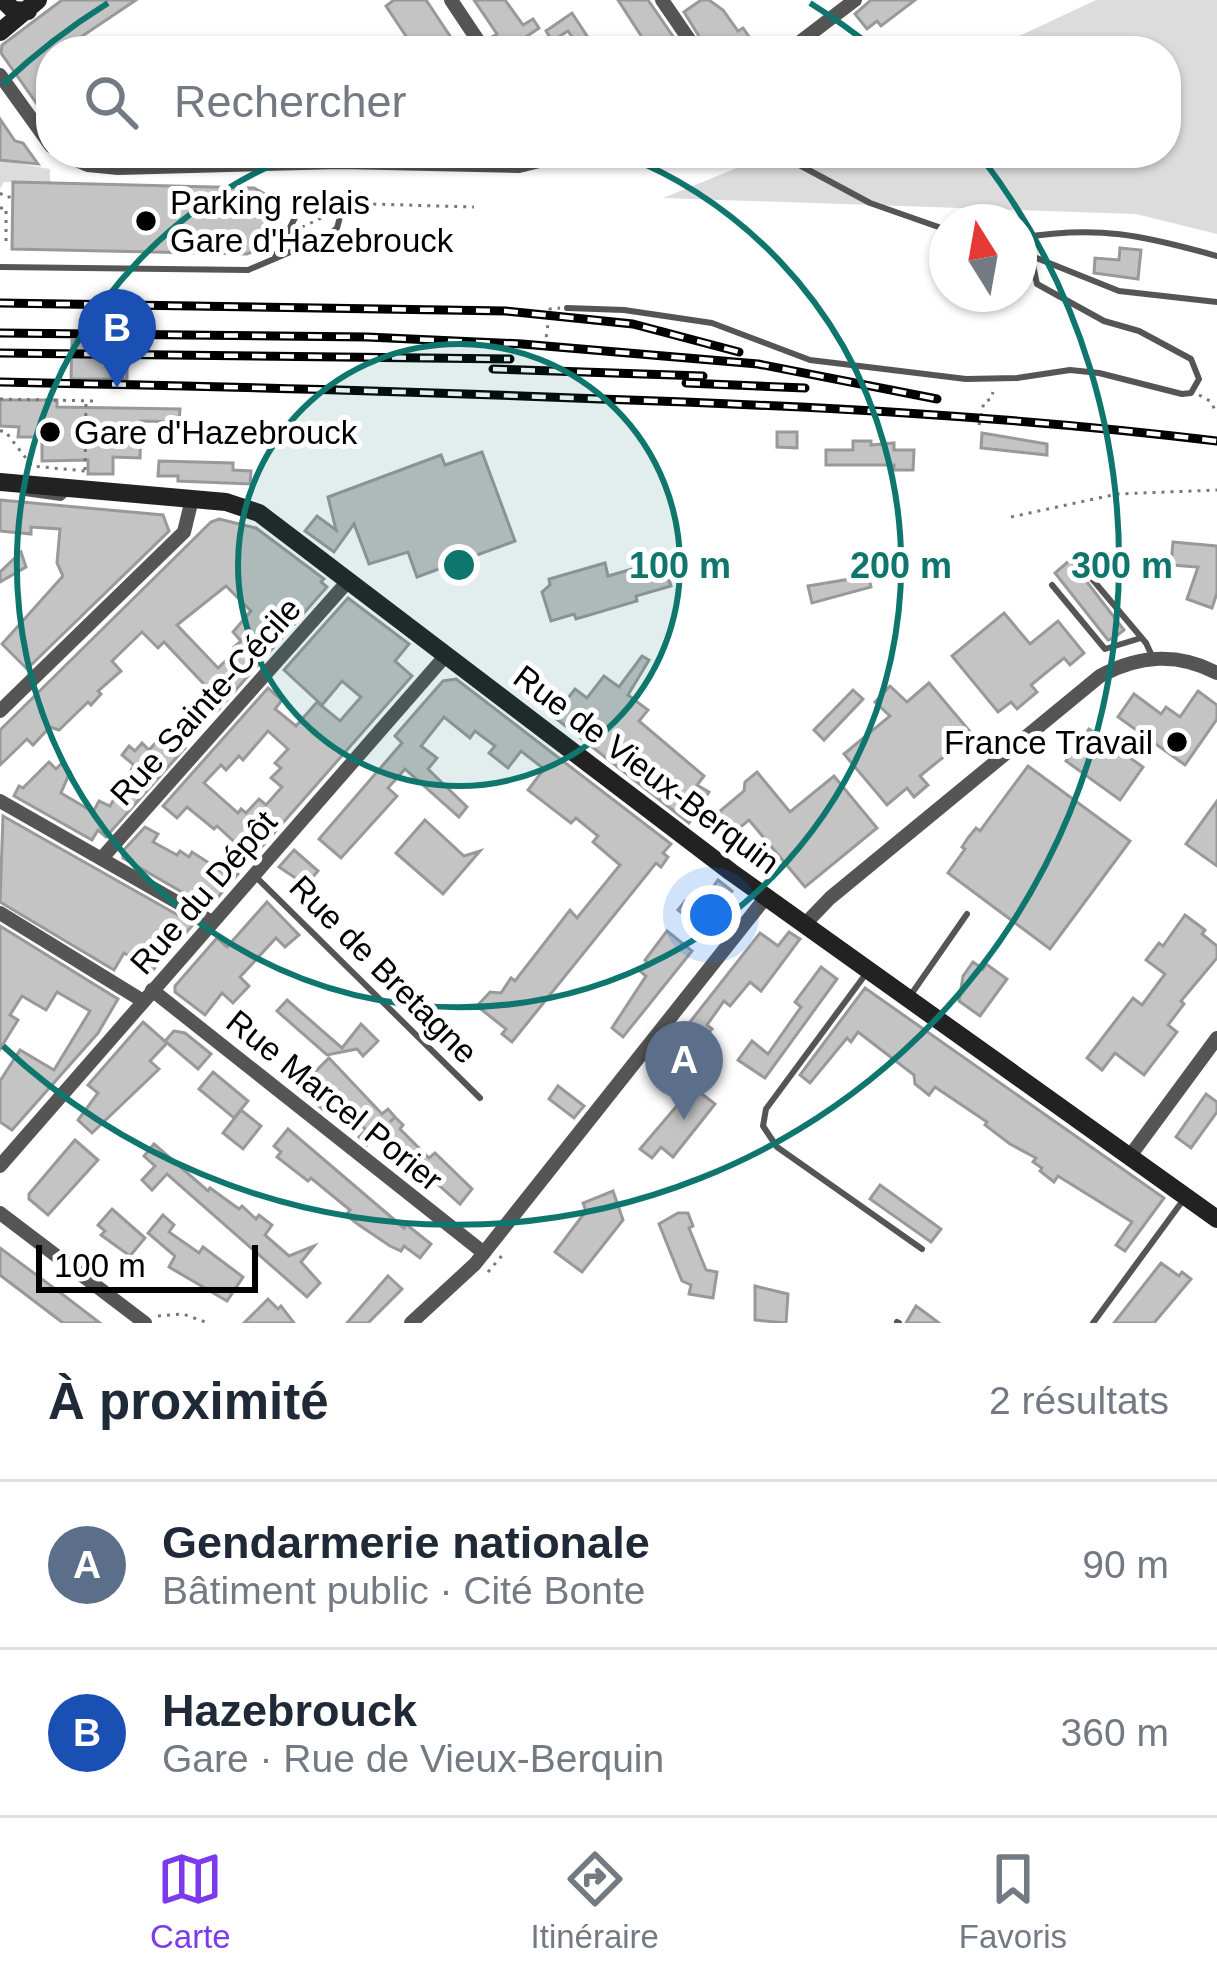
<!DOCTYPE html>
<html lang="fr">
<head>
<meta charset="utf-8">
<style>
  body { margin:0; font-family:Helvetica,sans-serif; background:#f6f6f7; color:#1f2937 }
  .compass { position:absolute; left:929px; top:204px; width:108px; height:108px; border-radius:50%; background:#fff; box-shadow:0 3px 9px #0004; rotate:349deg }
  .scale { position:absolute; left:36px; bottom:30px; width:222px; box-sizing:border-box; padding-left:12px; border:6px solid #000; border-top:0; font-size:33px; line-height:42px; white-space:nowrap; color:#000; -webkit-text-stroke:9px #fff; paint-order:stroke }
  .you { position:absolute; left:711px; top:915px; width:42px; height:42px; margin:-30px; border:9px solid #fff; border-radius:50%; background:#1a73e8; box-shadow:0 0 0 18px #1a73e833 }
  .badge { display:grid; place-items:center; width:78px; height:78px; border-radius:50%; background:#7c3aed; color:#fff; font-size:39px; font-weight:700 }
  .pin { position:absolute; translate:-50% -99px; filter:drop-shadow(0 3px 6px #0008) }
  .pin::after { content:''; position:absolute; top:63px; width:42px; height:36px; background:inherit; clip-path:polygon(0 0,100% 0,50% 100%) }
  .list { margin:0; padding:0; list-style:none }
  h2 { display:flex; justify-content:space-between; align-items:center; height:156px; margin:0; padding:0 48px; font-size:51px }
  h2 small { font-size:39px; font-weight:400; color:#747a83 }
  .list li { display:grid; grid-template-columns:78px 1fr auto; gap:36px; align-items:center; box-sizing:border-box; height:168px; padding:0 48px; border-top:3px solid #e0e1e3 }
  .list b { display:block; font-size:45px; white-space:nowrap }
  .list p { margin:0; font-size:39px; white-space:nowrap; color:#747a83 }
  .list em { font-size:39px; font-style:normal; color:#747a83 }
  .icon { flex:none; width:66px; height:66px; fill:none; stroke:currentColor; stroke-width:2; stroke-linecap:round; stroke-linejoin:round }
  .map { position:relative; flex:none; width:1217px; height:1323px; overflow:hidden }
  .search { position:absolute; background:#fff; box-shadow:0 3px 9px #0004; left:36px; right:36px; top:36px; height:132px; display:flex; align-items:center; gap:30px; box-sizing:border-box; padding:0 42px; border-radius:48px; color:#747a83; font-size:45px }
  .sheet { height:492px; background:#fff }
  nav { display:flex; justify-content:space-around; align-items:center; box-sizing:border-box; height:168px; border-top:3px solid #e0e1e3; background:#fff; font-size:33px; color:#747a83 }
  nav a { display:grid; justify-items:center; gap:6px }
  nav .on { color:#7c3aed }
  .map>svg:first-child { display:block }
</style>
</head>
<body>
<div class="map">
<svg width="1217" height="1323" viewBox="0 0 1217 1323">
  <rect width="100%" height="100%" fill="#fff"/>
  <g fill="#dcdcdc">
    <polygon points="1096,0 1217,0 1217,234 1136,214 663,198 774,153 1166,153 1166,51 987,51"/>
    <polygon points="0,160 50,169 50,183 4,182 0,189"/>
  </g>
  <g fill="#c4c4c4" stroke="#999" stroke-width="3" fill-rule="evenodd">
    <polygon points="62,0 136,0 60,51 51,51 51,109 44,114 1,53 2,45"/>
    <polygon points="394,0 426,0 460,51 416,51 386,6"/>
    <polygon points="474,0 505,0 523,25 533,19 539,28 520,41 526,51 502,51 492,37 497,34"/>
    <polygon points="618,0 648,0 683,51 651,51"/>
    <polygon points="701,0 709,0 723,10 738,31 743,28 759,51 708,51 684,12"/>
    <polygon points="871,0 915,0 881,26 877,21 867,29 855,14"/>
    <polygon points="572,13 589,39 579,47 568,31 552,41 546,31"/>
    <polygon points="0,119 15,141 23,143 38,164 0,160"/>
    <polygon points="13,182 254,188 272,198 279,224 268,245 247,254 12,249"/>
    <polygon points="1120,248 1141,250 1138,279 1094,273 1095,258 1119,260"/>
    <polygon points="72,340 127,341 127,379 71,379"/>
    <polygon points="0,400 57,400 57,407 180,409 179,422 141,421 140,458 113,457 113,474 88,474 88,460 42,461 42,437 18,437 19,427 0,426"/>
    <polygon points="777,432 797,432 797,448 777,447"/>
    <polygon points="982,433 1047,444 1047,455 981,448"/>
    <polygon points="853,441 871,441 871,445 894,443 894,450 914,450 913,470 894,470 894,465 826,465 826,450 853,450"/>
    <polygon points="482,452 515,541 417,577 408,552 369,564 354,524 334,552 305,531 317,516 336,530 328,497 441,455 445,465"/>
    <polygon points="159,461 233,463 233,470 251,471 250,484 178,481 178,476 158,476"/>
    <polygon points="0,500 163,515 169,531 27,669 2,644 63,576 57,563 60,529 31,527 31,534 0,531"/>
    <path d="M 219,519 L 256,528 L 324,579 L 321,582 L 327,587 L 217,711 L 213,707 L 219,700 L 164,642 L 158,648 L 142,632 L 112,661 L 121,671 L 98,691 L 101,694 L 91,705 L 88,702 L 59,730 L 50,727 L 33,745 L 27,739 L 0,765 L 0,730 L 211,522 ZM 226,586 L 251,611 L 233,632 L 241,641 L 234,647 L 237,650 L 218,668 L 177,625 Z"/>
    <polygon points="1173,542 1217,546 1217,593 1212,608 1187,599 1198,567 1171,565"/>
    <polygon points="21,552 26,567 0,582 0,572"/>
    <polygon points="663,560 671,586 636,596 637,601 576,619 574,614 551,621 542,592 550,585 549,579 605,563 608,576"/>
    <polygon points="1070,560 1124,630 1114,638 1108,640 1055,573"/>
    <polygon points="868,576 871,587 812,603 808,586"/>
    <path d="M 348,598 L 409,644 L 395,661 L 412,676 L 252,858 L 217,826 L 214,829 L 187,807 L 177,818 L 163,806 L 268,688 L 282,700 L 275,709 L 296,726 L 317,702 L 340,721 L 361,697 L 342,681 L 322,705 L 284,670 ZM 268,731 L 288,749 L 275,763 L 281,768 L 271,778 L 282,787 L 266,805 L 259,799 L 246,813 L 241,809 L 238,813 L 204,783 L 221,765 L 226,770 L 239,756 L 243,760 Z"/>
    <polygon points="1004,613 1030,644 1058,621 1084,653 1070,665 1064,658 1031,685 1037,692 1017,709 1011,702 998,712 952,656"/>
    <polygon points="642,656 649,660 628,695 648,710 639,721 704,776 697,785 709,792 689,823 540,706 551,692 568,698 575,689 587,698 604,676 619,687"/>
    <polygon points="456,679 671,844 663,853 668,857 661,867 656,863 512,1042 502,1034 506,1029 477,1006 490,992 501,993 511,978 515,981 570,910 577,918 620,865 593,842 598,836 576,818 571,823 528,790 544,769 521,751 508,768 489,753 495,746 475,731 470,738 444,717 421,746 437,758 428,769 467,807 459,817 405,769 388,788 397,796 341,858 319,839 402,743 395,736 443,681"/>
    <polygon points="929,683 972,734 920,776 928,785 914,797 907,788 887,805 844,754 890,716 875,702 890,686 907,702"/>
    <polygon points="853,690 863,699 824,740 814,730"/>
    <polygon points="1198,691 1217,705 1217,719 1185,765 1118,717 1134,694 1161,714 1166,707 1180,717"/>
    <polygon points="1089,729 1143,767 1120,800 1066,761"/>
    <polygon points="166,731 185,748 106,837 98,830 92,840 14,796 19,786 23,788 49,762 56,769 61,764 70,772 61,793 93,812 99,801 110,806 134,765 122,755 129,746 135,751 142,743 149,750"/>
    <polygon points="1028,766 1130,841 1050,949 948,873 965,849 962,847 968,838 976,828 980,831"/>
    <polygon points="757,772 790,812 834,776 877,828 805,887 749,820 727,838 719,829 719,812 744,791 745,782"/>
    <polygon points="1217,801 1217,866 1186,844"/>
    <polygon points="3,816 192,923 192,926 153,970 124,953 114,970 0,902"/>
    <polygon points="425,820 464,856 480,851 443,894 396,853"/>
    <polygon points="145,827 158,834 153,842 177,855 180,851 189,857 192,852 223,872 229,865 238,874 211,905 201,903 123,858 122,852"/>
    <polygon points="294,850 318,871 306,885 279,867"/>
    <polygon points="718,880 732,891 724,901 729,904 707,932 678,910 685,901 697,910"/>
    <polygon points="267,902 299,935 285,947 276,938 240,977 249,986 233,1003 222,993 205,1015 175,992 175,986 217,938 227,947"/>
    <polygon points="1185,915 1205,930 1202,934 1217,946 1217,958 1181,1001 1184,1004 1168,1025 1177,1032 1144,1075 1115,1053 1102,1070 1087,1058 1133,998 1142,1005 1165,974 1146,960 1159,943 1163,946"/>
    <polygon points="0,926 118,999 98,1033 12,1130 0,1122 0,1081 20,1050 54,1070 90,1011 57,992 46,1010 22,996 10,1015 18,1020 0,1049"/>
    <polygon points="667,931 692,951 623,1037 612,1028 646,976 640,971 647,962 645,960"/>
    <polygon points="789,932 800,939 761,991 750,982 730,1006 724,1001 707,1025 712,1029 694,1048 679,1036 760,933 778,946"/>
    <polygon points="973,962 983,969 986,964 1007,979 980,1016 959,1001 963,976"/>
    <polygon points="821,967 837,979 765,1078 738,1060 752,1041 768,1054 801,1007 795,1002"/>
    <polygon points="865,988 1164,1198 1125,1251 1116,1245 1132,1222 1058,1176 1054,1182 1040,1171 1042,1168 1033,1162 1036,1158 1010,1144 985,1125 987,1122 935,1087 929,1095 915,1084 914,1075 858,1032 851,1042 847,1038 810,1083 800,1075"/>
    <polygon points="287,1000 342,1048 361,1024 378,1041 363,1056 357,1049 327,1055 277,1011"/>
    <polygon points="143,1022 167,1043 150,1061 159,1069 92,1133 78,1120 98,1093 88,1085"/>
    <polygon points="174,1031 185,1033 211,1054 198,1069 165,1041"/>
    <polygon points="329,1058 382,1114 388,1109 395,1117 390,1122 395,1117 403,1125 400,1129 429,1158 435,1153 472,1189 460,1204 425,1173 415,1172 377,1134 367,1145 359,1137 366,1130 346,1110 335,1103 326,1112 298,1089"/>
    <polygon points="213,1072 248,1101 234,1118 199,1089"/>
    <polygon points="558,1086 584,1106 574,1118 549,1099"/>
    <polygon points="693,1087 715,1104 673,1157 661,1147 652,1158 640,1149"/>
    <polygon points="1206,1094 1217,1102 1217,1112 1191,1148 1176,1137"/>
    <polygon points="241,1110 261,1126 243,1149 223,1133"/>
    <polygon points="288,1129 404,1228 406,1224 431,1244 420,1258 404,1246 401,1251 390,1246 359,1225 346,1215 350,1210 311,1178 308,1181 277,1157 281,1152 274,1146"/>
    <polygon points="75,1140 98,1160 48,1215 29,1199 29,1194"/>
    <polygon points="154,1144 208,1191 210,1188 239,1209 242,1206 256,1219 259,1215 272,1225 265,1235 289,1256 314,1246 301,1262 320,1283 307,1297 167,1174 152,1190 142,1180 155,1166 144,1156"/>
    <polygon points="880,1185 941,1229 931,1242 870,1199"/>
    <polygon points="613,1191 623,1220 582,1272 555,1252 586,1211 583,1203"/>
    <polygon points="112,1209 145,1238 130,1256 101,1235 105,1231 98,1225"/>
    <polygon points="678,1213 688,1213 693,1226 689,1228 706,1270 717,1272 713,1298 689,1294 691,1285 682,1281 659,1224"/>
    <polygon points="163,1215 174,1225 169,1232 199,1253 203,1247 243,1277 227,1301 169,1267 175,1256 148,1233"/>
    <polygon points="0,1248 62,1294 100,1323 63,1323 0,1275"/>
    <polygon points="1161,1263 1179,1276 1182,1272 1191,1279 1154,1323 1114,1323"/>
    <polygon points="388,1276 402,1289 368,1323 347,1323"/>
    <polygon points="755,1286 788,1294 786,1323 755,1320"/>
    <polygon points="268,1299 278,1309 281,1306 294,1323 244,1323"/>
    <polygon points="916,1306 923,1311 939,1323 906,1323"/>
  </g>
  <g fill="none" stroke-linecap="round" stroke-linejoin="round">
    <g stroke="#777" stroke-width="3" stroke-dasharray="3 6" stroke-linecap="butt">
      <polyline points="0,193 5,197 16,197"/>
      <polyline points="0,208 6,208 6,241"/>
      <polyline points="347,210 371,204 474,207"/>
      <polyline points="302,227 326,216"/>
      <polyline points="545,346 550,309 560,308"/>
      <polyline points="1199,395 1210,401 1217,413"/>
      <polyline points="0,399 93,401 93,404"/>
      <polyline points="979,425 984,402 991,399 993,392"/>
      <polyline points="0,431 5,431 32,466 85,471"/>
      <polyline points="85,470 86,402"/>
      <polyline points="1011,517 1117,494 1217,490"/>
      <polyline points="488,1272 505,1252"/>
      <polyline points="158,1316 183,1314 208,1323"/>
    </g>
    <g stroke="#555" stroke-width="6">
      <polyline points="777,153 870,203 947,230"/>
      <path d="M 1019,238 C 1098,225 1142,235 1217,256"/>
      <polyline points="1019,251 1119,291 1217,302"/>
      <polyline points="0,267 248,270 328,236 337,228 340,217 335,202 321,195 304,200 274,259"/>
      <polyline points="567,308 624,310 712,323 810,360 966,379 1017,378 1070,370 1099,373 1182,394 1191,393 1199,379 1191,359 1139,331 1104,321 1037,284 1031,256"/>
      <polyline points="21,486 25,493 61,498 67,493"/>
      <polyline points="1087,573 1146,643 1153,658"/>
      <polyline points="1052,585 1105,649 1141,638"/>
      <polyline points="256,877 480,1098"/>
      <polyline points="868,971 766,1109 763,1126 777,1147 922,1249"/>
      <polyline points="910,996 967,914"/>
      <polyline points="897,1322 899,1323"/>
      <polyline points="1093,1323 1184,1199"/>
    </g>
    <g stroke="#555" stroke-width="14">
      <polyline points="451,0 485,51"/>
      <polyline points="662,0 697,51"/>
      <polyline points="788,51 855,0"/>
      <polyline points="0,75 51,146"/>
      <polyline points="60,153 88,165 118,168 341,162 519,166 572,153"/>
      <polyline points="0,711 184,532 192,499"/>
      <polyline points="0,801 212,922"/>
      <polyline points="102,858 349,580"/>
      <polyline points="0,913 143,1001"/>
      <path d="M 804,925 L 830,898 L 1100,676 C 1139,655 1177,652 1217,673"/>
      <polyline points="152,990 484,1253"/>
      <polyline points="1130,1156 1217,1038"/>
      <polyline points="0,1166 447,654"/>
      <polyline points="0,1213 145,1323"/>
      <polyline points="411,1323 475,1264 766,897"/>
    </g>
    <g stroke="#222" stroke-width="18">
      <polyline points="3,0 13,10 28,11"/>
      <polyline points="0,32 38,0"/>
      <polyline points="0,482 226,502 259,513 731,872 1217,1219"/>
    </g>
    <defs>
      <g id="rail">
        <polyline points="0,303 506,311 633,324 739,352"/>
        <polyline points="0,333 367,337 522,344 758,364 937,399"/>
        <polyline points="0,353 510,359"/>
        <polyline points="493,369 703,376"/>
        <path d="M 0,382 C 200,386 400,391 600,399 C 807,406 1012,416 1217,441"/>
        <polyline points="686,383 805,388"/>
      </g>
    </defs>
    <use href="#rail" stroke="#000" stroke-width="9"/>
    <use href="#rail" stroke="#fff" stroke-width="4.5" stroke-dasharray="14" stroke-linecap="butt"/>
  </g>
  <circle cx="459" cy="565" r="221" fill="#0f766e" fill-opacity=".12"/>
  <g fill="none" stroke="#0f766e" stroke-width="6">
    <circle cx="459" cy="565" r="221"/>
    <path d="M621 154A442 442 0 1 1 297 154"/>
    <path d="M3 84A663 663 0 0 1 108 3M810 3A663 663 0 0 1 876 50M981 157A663 663 0 0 1 3 1046"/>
  </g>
  <g fill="#000" stroke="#fff" stroke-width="4.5">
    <circle cx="146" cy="221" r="12"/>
    <circle cx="50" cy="432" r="12"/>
    <circle cx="1177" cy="742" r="12"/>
  </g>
  <g text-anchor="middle" stroke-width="10" stroke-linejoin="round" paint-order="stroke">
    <g font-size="33" fill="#000" stroke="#fff" text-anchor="start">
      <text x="170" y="214">Parking relais<tspan x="170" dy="38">Gare d'Hazebrouck</tspan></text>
      <text x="74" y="444">Gare d'Hazebrouck</text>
      <text x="1153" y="754" text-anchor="end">France Travail</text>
    </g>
    <g font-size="33" fill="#000" stroke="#fff">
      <text transform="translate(205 701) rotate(-48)" y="12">Rue Sainte-Cécile</text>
      <text transform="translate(647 769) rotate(37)" y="12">Rue de Vieux-Berquin</text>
      <text transform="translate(203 892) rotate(-49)" y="12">Rue du Dépôt</text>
      <text transform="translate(384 969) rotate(45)" y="12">Rue de Bretagne</text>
      <text transform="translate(335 1100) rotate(39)" y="12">Rue Marcel Porier</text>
    </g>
  </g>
  <circle cx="459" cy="565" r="18" fill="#0f766e" stroke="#fff" stroke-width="6"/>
  <g font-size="36" text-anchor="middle" font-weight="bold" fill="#0f766e" stroke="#fff" stroke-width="10" stroke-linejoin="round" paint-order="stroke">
    <text x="680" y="578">100 m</text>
    <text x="901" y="578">200 m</text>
    <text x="1122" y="578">300 m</text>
  </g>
</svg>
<svg class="compass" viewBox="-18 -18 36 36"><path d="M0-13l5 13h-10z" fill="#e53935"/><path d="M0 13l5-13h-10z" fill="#747a83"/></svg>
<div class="scale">100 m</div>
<div class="you"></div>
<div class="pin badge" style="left:684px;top:1120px;background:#5c6f8a">A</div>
<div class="pin badge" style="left:117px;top:388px;background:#1a4fb4">B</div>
<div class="search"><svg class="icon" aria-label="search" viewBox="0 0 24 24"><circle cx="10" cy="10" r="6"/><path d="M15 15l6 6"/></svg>Rechercher</div>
</div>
<section class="sheet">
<h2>À proximité<small>2 résultats</small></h2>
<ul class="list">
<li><span class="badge" style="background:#5c6f8a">A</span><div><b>Gendarmerie nationale</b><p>Bâtiment public · Cité Bonte</p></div><em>90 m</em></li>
<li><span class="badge" style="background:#1a4fb4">B</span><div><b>Hazebrouck</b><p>Gare · Rue de Vieux-Berquin</p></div><em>360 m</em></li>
</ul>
</section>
<nav>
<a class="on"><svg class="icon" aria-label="map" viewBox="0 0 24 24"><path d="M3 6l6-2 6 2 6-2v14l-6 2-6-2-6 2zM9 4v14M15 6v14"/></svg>Carte</a>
<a><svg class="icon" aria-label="directions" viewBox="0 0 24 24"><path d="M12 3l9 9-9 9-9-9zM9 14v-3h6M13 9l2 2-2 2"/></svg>Itinéraire</a>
<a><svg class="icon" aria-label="saved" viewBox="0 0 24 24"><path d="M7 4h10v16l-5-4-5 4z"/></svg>Favoris</a>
</nav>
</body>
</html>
